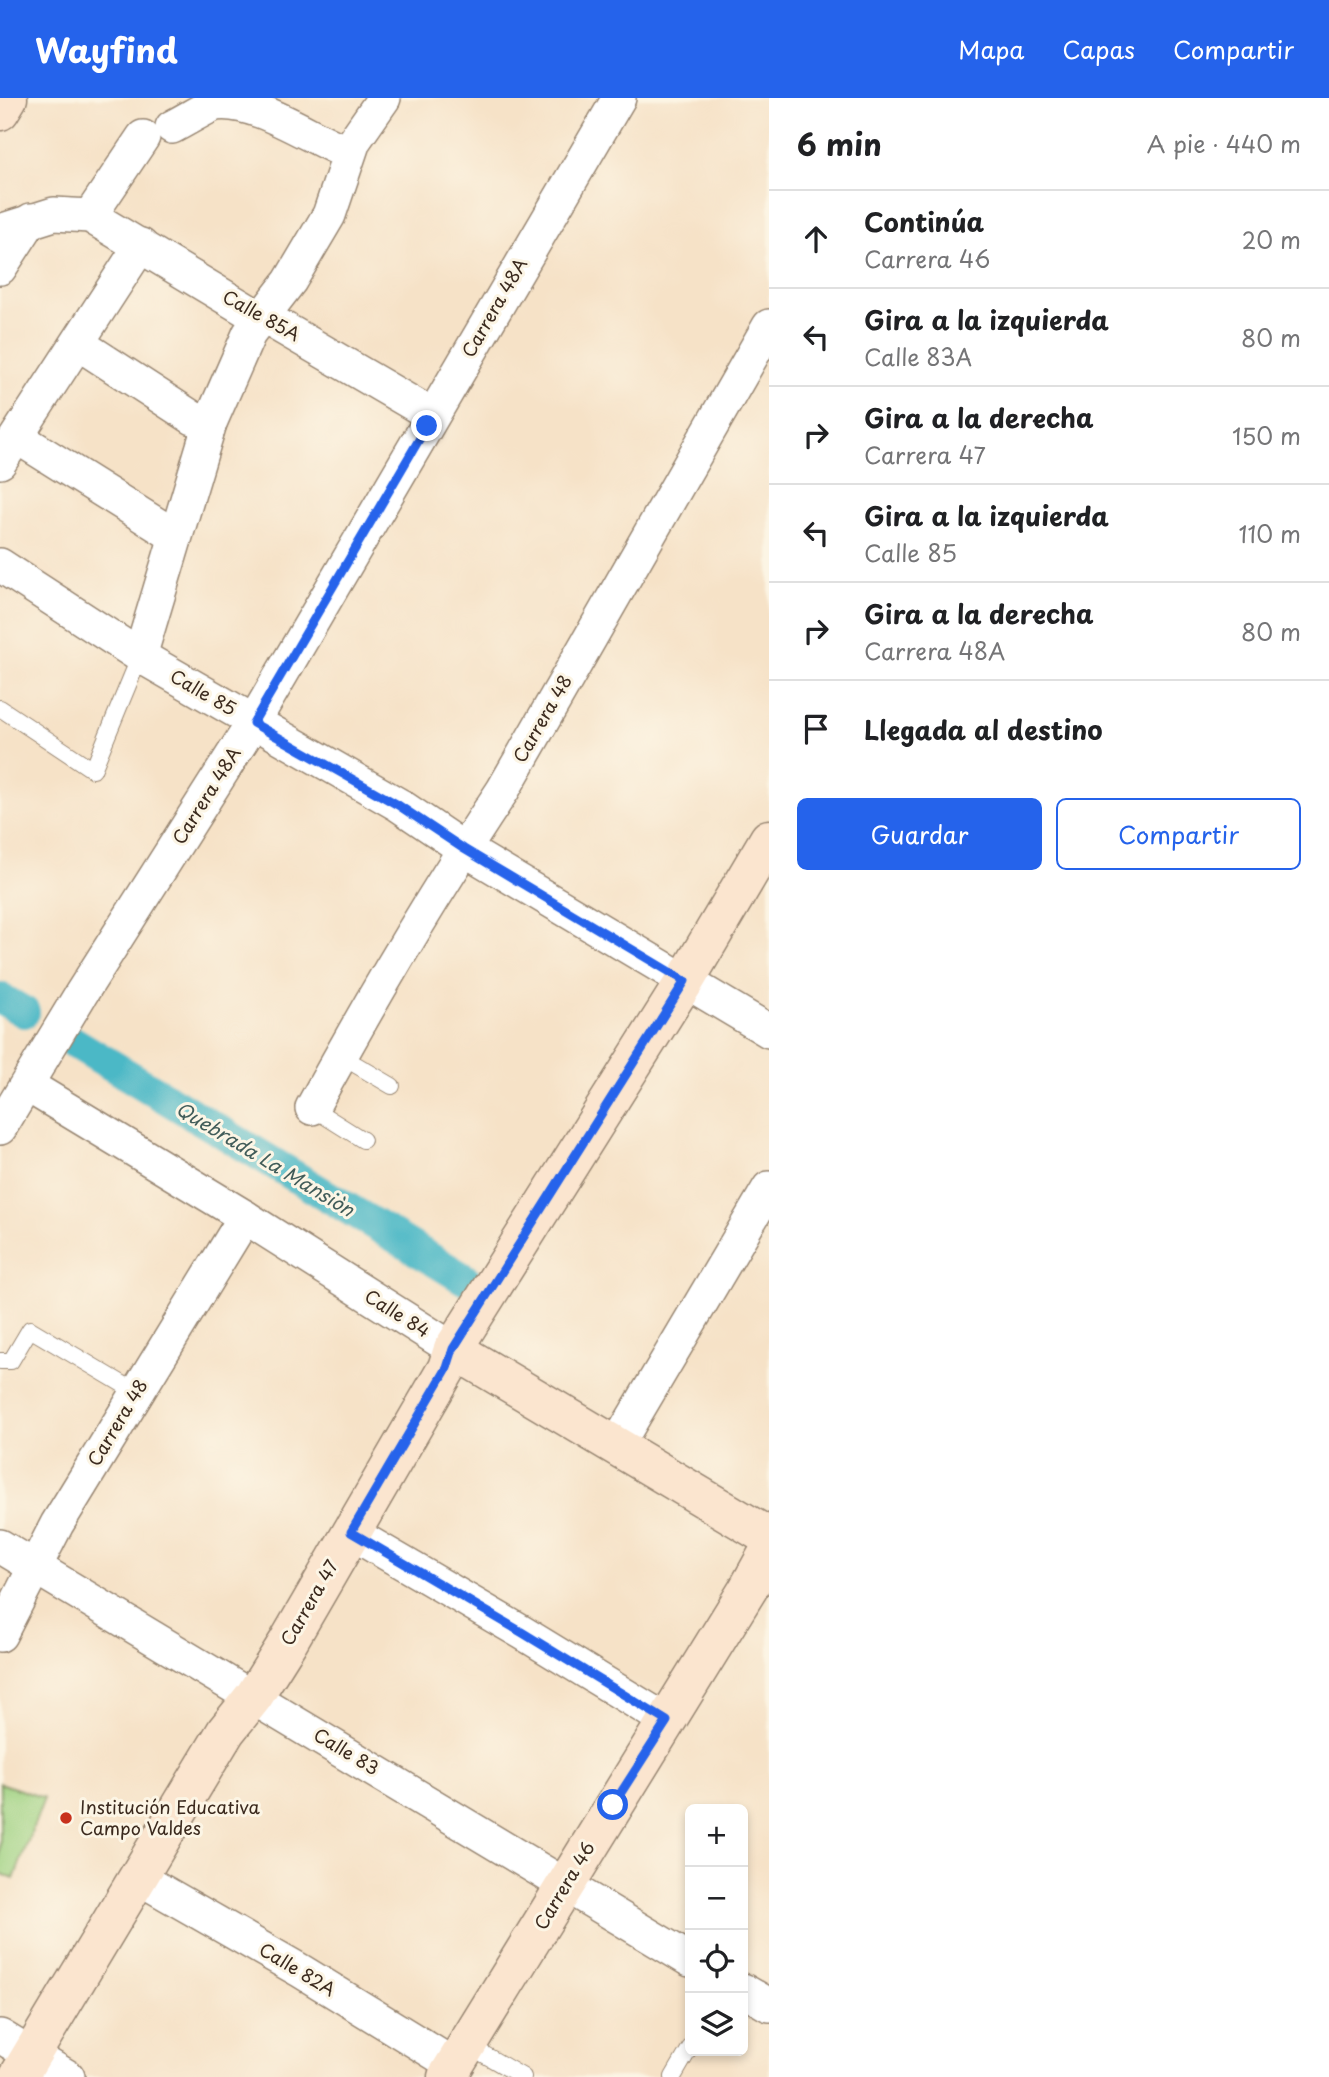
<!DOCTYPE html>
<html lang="es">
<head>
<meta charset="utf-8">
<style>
  body { margin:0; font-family:"Playpen Sans",sans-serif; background:#f2f2f2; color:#202124 }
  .controls { position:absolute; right:21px; bottom:21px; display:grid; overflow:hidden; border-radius:10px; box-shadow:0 4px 10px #0003 }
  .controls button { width:63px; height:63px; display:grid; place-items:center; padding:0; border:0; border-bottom:2px solid #e0e0e0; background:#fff; color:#202124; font:35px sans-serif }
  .stop { position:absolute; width:21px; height:21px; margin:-16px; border:5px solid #2563eb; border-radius:50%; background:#fff }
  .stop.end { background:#2563eb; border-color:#fff; box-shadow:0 2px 7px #0008 }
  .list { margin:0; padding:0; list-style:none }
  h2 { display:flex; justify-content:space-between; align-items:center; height:91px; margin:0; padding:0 28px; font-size:30px }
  h2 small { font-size:23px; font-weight:400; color:#757577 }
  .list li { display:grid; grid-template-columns:46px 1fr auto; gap:21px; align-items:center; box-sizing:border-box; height:98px; padding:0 28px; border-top:2px solid #e0e0e0 }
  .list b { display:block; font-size:26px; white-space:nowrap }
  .list p { margin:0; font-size:23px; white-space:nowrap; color:#757577 }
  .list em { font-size:23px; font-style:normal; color:#757577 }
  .actions { display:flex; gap:14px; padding:21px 28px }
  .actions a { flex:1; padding:16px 0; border:2px solid #2563eb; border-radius:10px; text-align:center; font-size:24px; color:#2563eb }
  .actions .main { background:#2563eb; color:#fff }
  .icon { flex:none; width:38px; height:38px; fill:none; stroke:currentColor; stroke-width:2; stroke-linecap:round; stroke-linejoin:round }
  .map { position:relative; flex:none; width:769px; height:1979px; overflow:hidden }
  header { display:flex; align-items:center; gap:42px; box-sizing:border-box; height:98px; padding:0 35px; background:#2563eb; color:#fff }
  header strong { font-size:33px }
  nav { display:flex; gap:38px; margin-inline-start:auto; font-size:24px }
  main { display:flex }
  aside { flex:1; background:#fff }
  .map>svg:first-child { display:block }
</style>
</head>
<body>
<header>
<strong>Wayfind</strong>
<nav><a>Mapa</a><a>Capas</a><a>Compartir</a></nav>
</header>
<main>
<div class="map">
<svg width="769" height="1979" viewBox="0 0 769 1979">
  <rect width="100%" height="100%" fill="#fcf5e5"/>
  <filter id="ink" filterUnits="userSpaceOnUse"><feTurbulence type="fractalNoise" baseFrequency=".0143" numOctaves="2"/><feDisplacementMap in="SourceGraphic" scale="14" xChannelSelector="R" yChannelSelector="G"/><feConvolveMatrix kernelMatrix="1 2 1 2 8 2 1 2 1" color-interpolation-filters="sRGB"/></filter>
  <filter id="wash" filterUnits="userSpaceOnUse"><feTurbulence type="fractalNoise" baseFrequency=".00686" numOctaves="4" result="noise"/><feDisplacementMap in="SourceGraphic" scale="28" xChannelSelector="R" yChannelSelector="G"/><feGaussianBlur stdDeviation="1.57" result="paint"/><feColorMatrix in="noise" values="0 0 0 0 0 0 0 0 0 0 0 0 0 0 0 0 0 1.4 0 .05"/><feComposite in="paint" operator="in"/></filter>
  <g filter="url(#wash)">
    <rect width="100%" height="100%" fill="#f6e2c7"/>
    <polygon fill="#9fd282" stroke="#6d7e50" stroke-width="2" points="0,1685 44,1700 14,1781 0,1775"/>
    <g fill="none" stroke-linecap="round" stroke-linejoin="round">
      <g stroke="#4bb8c6" stroke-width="32">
        <polyline points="0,900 24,914"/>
        <polyline points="65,939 466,1182"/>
      </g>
    </g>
  </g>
  <g filter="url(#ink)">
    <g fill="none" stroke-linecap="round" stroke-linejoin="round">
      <defs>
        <g id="lane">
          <polyline points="0,610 93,672 140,558"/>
          <polyline points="341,958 392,988"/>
          <polyline points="312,1010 363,1042"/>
          <polyline points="0,1263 11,1263 30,1231 136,1294"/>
          <polyline points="468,1947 523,1979"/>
          <polyline points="673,1979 690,1950"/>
        </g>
        <g id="street">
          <path d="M 172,29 C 186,22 201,12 215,6 C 256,0 311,41 349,55"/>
          <polyline points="90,118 143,39"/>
          <polyline points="0,133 54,116 90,118 250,214 271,223 432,317"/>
          <polyline points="0,170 31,122"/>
          <polyline points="79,246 193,320 210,325"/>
          <polyline points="17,339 175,438"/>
          <polyline points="0,364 141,147"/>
          <polyline points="0,467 140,558 399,707 464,751 769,933"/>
          <polyline points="140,558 210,325 249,236 290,183 329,117 354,43 384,0"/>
          <polyline points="27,987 245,1119 453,1251"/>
          <path d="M 312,1010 C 371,902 434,795 503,692 L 769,228"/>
          <polyline points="0,1030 81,896 253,625 619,0"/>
          <polyline points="617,1347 769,1090"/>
          <polyline points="350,1434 523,1535 667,1623"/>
          <polyline points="0,1448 690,1862"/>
          <polyline points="0,1537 57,1426 245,1119"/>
          <polyline points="139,1780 301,1873 454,1967"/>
          <polyline points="743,1892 769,1907"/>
          <polyline points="0,1938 68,1979"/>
        </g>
        <g id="secondary">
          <polyline points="0,13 8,0"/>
          <polyline points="453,1251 769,1439"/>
          <polyline points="18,1979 226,1633 254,1598 288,1544 447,1270 453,1251 685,883 769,741"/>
          <polyline points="447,1979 748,1491 769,1453"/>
        </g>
      </defs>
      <use href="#lane" stroke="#988672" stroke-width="18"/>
      <use href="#street" stroke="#988672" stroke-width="36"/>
      <use href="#secondary" stroke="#988672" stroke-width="41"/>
      <use href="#lane" stroke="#fff" stroke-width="16"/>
      <use href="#street" stroke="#fff" stroke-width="33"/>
      <use href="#secondary" stroke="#fbe5cf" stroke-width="38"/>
    </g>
  </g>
  <g fill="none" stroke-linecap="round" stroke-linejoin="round" filter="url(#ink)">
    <polyline stroke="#2563eb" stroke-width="9" points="427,328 253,625 398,707 464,751 685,883 453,1251 447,1270 351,1434 523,1535 667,1623 613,1707"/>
  </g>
  <circle fill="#c8321e" stroke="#fcf5e5" stroke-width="2.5" cx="66" cy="1720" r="7"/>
  <g text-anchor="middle" stroke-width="6" stroke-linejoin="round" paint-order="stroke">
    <g font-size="18" fill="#3b2a1e" stroke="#fcf5e5">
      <text transform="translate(495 210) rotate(-60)" y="6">Carrera 48A</text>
      <text transform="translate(261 218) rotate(29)" y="6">Calle 85A</text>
      <text transform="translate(203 595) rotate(30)" y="6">Calle 85</text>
      <text transform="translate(543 621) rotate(-60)" y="6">Carrera 48</text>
      <text transform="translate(207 698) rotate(-58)" y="6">Carrera 48A</text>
      <text transform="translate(397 1216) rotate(32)" y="6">Calle 84</text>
      <text transform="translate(118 1325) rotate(-59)" y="6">Carrera 48</text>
      <text transform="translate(310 1505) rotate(-60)" y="6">Carrera 47</text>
      <text transform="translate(346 1654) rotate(31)" y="6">Calle 83</text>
      <text transform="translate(565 1788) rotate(-59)" y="6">Carrera 46</text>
      <text transform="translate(297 1872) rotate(31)" y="6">Calle 82A</text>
    </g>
    <g font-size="18" fill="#3b2a1e" stroke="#fcf5e5" text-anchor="start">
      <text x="80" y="1716">Institución Educativa<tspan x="80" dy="21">Campo Valdes</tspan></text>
    </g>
    <g font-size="19" font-style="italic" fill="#415c59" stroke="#fcf5e5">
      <text transform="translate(265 1061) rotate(31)" y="7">Quebrada La Mansiòn</text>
    </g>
  </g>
</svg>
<div class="controls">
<button>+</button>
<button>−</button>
<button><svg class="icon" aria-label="locate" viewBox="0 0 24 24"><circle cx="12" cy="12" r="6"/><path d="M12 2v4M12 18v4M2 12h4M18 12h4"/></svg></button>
<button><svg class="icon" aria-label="layers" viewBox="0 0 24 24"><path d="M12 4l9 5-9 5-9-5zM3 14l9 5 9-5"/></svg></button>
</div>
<div class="stop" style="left:613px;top:1707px"></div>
<div class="stop end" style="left:427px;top:328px"></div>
</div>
<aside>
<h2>6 min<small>A pie · 440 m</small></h2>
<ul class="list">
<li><svg class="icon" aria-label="ahead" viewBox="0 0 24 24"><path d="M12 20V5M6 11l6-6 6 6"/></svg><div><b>Continúa</b><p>Carrera 46</p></div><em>20 m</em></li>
<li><svg class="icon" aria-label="left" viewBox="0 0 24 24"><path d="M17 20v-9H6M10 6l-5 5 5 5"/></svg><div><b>Gira a la izquierda</b><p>Calle 83A</p></div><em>80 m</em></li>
<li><svg class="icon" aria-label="right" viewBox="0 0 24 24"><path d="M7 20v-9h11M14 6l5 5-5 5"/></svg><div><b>Gira a la derecha</b><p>Carrera 47</p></div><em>150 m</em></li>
<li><svg class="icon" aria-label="left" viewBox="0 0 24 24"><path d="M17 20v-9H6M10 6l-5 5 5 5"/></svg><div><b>Gira a la izquierda</b><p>Calle 85</p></div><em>110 m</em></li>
<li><svg class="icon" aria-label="right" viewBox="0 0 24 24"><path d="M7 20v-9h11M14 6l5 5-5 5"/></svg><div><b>Gira a la derecha</b><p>Carrera 48A</p></div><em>80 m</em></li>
<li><svg class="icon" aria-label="arrive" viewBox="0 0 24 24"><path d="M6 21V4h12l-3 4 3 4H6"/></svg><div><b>Llegada al destino</b></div></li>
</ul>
<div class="actions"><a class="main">Guardar</a><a>Compartir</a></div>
</aside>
</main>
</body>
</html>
